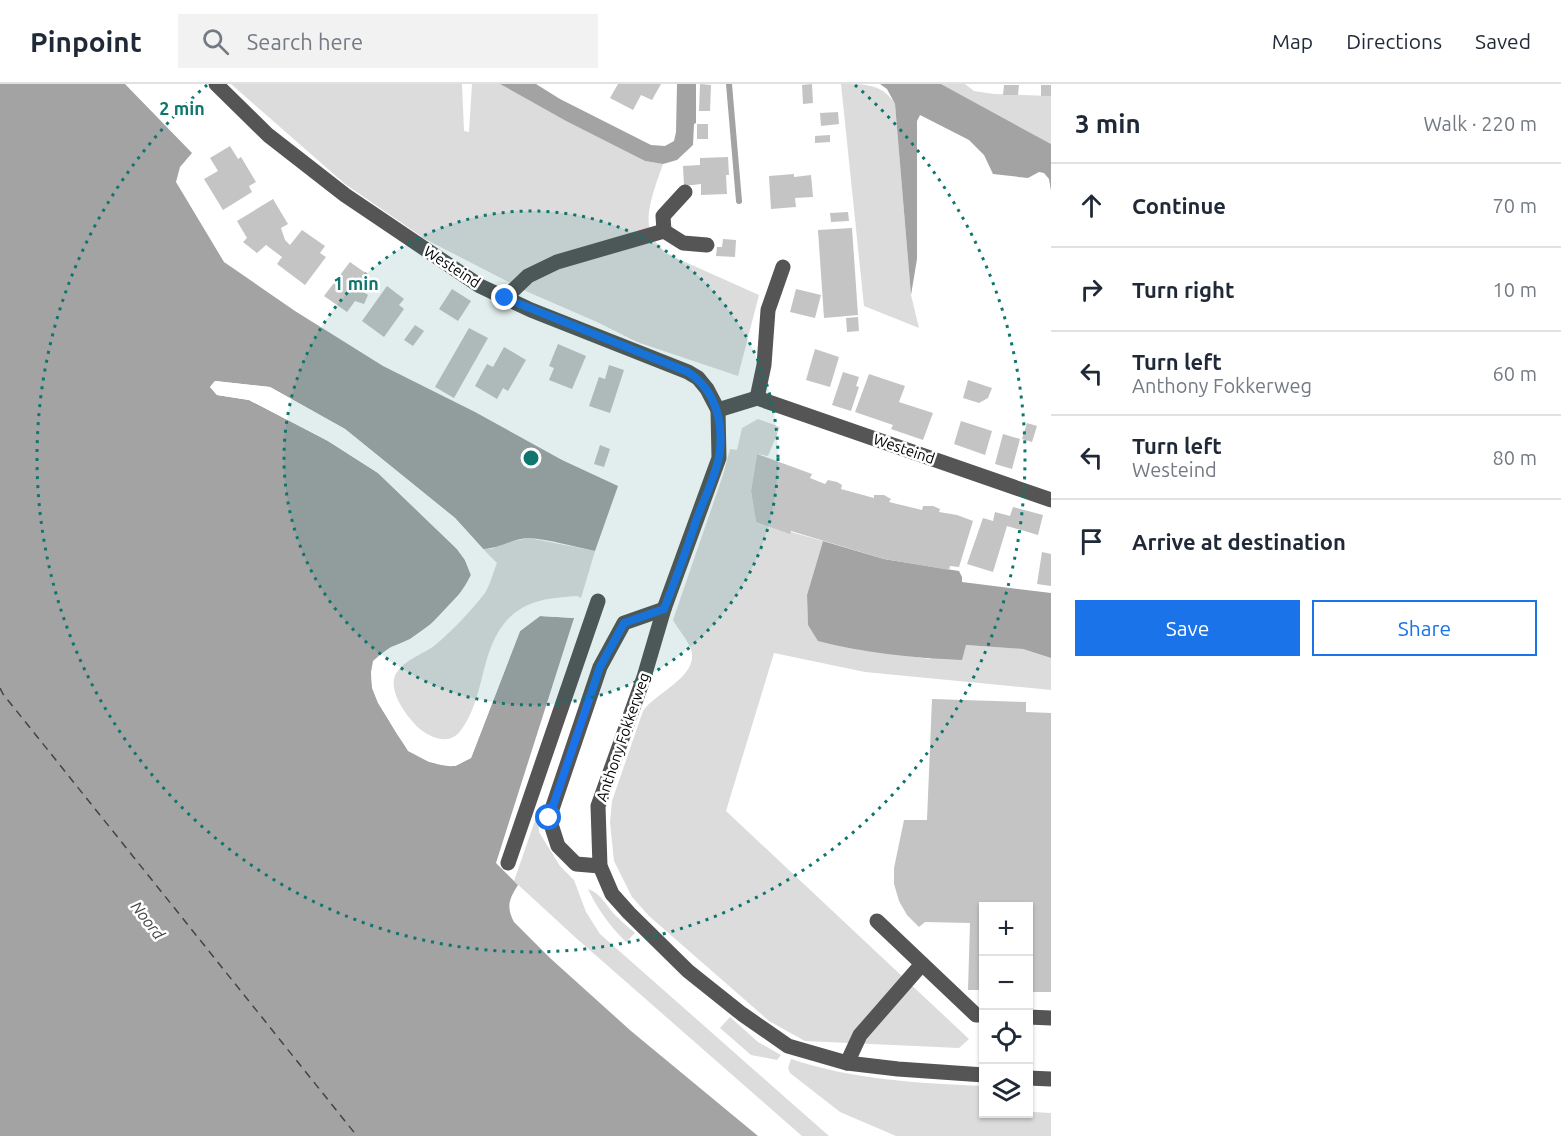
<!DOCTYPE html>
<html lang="en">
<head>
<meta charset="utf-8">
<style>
  body { margin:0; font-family:Ubuntu,sans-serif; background:#f2f2f3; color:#1f2937 }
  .controls { position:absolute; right:18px; bottom:18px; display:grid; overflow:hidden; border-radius:0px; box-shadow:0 2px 4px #0004 }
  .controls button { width:54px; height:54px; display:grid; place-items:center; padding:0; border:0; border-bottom:2px solid #e0e1e3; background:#fff; color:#1f2937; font:30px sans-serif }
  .stop { position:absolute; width:18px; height:18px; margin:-14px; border:4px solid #1a73e8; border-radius:50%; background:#fff }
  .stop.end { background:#1a73e8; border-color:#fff; box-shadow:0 2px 6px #0008 }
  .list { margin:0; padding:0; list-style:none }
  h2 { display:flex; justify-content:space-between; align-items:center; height:78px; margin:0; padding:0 24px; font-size:26px }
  h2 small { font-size:20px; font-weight:400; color:#747a83 }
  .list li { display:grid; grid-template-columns:39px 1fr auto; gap:18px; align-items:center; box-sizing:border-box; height:84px; padding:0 24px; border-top:2px solid #e0e1e3 }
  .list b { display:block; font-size:22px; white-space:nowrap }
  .list p { margin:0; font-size:20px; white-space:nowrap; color:#747a83 }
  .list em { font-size:20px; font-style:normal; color:#747a83 }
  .actions { display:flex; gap:12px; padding:18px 24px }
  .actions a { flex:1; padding:14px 0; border:2px solid #1a73e8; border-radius:0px; text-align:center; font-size:21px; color:#1a73e8 }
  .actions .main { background:#1a73e8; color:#fff }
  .icon { flex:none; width:33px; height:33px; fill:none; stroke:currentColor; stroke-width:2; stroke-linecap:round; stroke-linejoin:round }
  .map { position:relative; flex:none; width:1051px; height:1052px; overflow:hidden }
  header { display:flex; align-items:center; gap:36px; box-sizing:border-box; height:84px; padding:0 30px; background:#fff; border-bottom:2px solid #e0e1e3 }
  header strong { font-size:28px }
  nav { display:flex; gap:33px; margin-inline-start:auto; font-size:21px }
  .search { width:420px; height:54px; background:#f2f2f3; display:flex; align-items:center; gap:15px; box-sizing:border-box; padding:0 21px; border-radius:0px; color:#747a83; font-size:22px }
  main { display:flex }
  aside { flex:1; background:#fff }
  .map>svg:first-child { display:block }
</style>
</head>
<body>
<header>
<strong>Pinpoint</strong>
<div class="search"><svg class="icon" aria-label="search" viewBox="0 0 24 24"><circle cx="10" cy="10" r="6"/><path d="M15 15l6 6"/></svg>Search here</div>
<nav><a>Map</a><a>Directions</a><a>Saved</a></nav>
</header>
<main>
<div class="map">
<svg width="1051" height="1052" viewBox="0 0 1051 1052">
  <rect width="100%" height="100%" fill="#fff"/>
  <g fill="#dcdcdc">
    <path d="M 231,0 L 462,0 L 464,47 L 469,48 L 472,0 L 500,0 L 566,37 L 645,77 L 663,80 C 657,98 643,131 651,149 C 654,157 660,163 665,169 L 759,211 L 738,292 L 637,258 L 597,238 L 528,208 L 425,155 L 345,100 Z"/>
    <path d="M 841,0 C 866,0 883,0 895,20 L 911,211 L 919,244 L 864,222 Z"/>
    <polygon points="941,0 965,0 974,7 994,10 1051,12 1051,60"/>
    <path d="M 758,335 L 780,343 L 768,372 L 757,370 L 751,407 L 756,438 L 823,457 L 807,511 L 808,541 L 835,561 L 929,575 L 965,561 L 1023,565 L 1051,574 L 1051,606 L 865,588 L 774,569 L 726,727 L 969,955 L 959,964 L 805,957 L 769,937 L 649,832 L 632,813 L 614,777 L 610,738 L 612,717 L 643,627 C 655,609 700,592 691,565 C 687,555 678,545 673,536 L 723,391 L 730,365 L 737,366 L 742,344 Z"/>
    <path d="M 529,454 L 595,467 L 581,514 L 577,512 C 548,514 522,516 503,541 C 480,571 484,616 461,646 C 451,661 433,655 421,646 C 408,635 385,605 397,588 C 405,576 423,570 434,562 C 452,547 471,527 485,509 C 490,501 493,489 497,479 L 483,465 L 491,465 L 509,458 Z"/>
    <polygon points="538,728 539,748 560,782 574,796 586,828 600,850 829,1052 802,1052 576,854 514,797"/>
    <path d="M 588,805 C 601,809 607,823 616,832 C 622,838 628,843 635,849 L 626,858 C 610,842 598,826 588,805 Z"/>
    <polygon points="730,933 758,958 781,971 777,976 751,971 720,944"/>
    <path d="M 791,975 C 854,996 918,999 983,1002 L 984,1030 L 1028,1030 L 1029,1004 L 1033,1004 L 1033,1028 L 1051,1029 L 1051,1052 L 896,1052 L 840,1028 L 790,989 L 788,984 Z"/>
  </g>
  <g fill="#a3a3a3">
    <path d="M 0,0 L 125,0 L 192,69 L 180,83 L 176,98 L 224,178 L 295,227 L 383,282 L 475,328 L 562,376 L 618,402 L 595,467 C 576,463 548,455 529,454 C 513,454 499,465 483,465 L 455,434 L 345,345 L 270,303 L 215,297 L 210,303 L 217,311 L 249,316 L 328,357 L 378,389 L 457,465 L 465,476 L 471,491 C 458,517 436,538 412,554 C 406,558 398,560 391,563 C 362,580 370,607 385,630 C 395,646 403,664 419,672 C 428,678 443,683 454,682 C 459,681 466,676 471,674 L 520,547 L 540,532 L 574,534 L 496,779 L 518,801 C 509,815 506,823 514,838 L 550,874 L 631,947 L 758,1052 L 0,1052 Z"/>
    <polygon points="500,0 536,0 560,15 651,61 665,62 674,57 676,48 677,0 696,0 696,39 694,40 693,61 677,76 663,80 645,77 566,37"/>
    <polygon points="880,0 941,0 1051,60 1051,107 1049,95 1044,89 1039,88 1028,94 993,90 984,71 969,56 920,31 917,37 917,175 911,211 895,20 887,5"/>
    <path d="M 823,457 L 884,475 L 959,487 L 962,493 L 962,498 L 1051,509 L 1051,574 L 1023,565 L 966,561 L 962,576 C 914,574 864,569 818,557 L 808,541 L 807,511 Z"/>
  </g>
  <polygon fill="#fff" points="215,297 270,303 345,345 455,434 486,468 481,467 453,436 343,347 269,306 216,300 213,303 218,308 250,314 329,354 379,386 459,463 467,474 474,491 466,507 432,542 412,558 394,565 376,579 374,588 375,604 380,617 410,664 430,675 454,679 468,672 517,545 540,529 575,531 574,534 540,532 520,547 471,674 455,682 429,678 408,667 378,619 372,604 371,588 373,577 381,570 392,563 410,555 431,540 464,505 471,491 465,476 457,465 378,389 328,357 249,316 217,311 210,303"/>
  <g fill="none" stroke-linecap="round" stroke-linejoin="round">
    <polyline stroke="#a3a3a3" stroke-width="6" points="729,0 739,117"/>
    <polyline stroke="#444" stroke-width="1.5" stroke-dasharray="8 6" stroke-linecap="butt" points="0,604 3,610 357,1052"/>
  </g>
  <g fill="#c4c4c4">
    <polygon points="618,0 661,0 652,16 641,11 633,26 610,14"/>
    <polygon points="700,0 711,1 710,27 699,27"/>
    <polygon points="812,0 813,19 803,20 802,1"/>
    <polygon points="1004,1 1019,1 1018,11 1003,11"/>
    <rect x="1041" y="1" width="10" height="11"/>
    <polygon points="838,28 839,40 821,42 820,29"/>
    <rect x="697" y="40" width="11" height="15"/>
    <polygon points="830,51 830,58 815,59 815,52"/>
    <polygon points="230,62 238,75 241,73 256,98 249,102 252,108 223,126 204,95 218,87 210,74"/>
    <polygon points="728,73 729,91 726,91 727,110 701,111 701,100 684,102 683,82 700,81 700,74"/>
    <polygon points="794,90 794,93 811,91 813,113 795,114 796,123 771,125 769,92"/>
    <polygon points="273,115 288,140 281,144 285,156 290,161 302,146 325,162 320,169 326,173 305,201 277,180 282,173 266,161 257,169 243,158 247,154 237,137"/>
    <polygon points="848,128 849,137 831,138 830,129"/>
    <polygon points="852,144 858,231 824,234 818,146"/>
    <polygon points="723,155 736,156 735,173 716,172 717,163 722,163"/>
    <polygon points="350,178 367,190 362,197 367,201 362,207 368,211 364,220 355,217 347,228 324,212"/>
    <polygon points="387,202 404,215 399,221 404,225 384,253 362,237"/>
    <polygon points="452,205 471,217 458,237 439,225"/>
    <polygon points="796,205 821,211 815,234 790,228"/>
    <polygon points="858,233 859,247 847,248 846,234"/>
    <polygon points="415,241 424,247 413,262 404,256"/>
    <polygon points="469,244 488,254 454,314 435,303"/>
    <polygon points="558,260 586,272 572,305 549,296 554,284 549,282"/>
    <polygon points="504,263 526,276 508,307 503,304 497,315 475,302 487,280 493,283"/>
    <polygon points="815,265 839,273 830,303 806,296"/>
    <polygon points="609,281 624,286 610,329 589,322 599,293 605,295"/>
    <polygon points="843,288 859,293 856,302 859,303 851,327 832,321"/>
    <polygon points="869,290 905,302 899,318 933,329 923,356 891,345 893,341 855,328"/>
    <polygon points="968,296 992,304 988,314 979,319 963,314"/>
    <polygon points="961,337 992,347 985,371 954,360"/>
    <polygon points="1027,339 1037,342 1032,358 1022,355"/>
    <polygon points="1003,350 1020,355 1012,385 995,380"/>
    <polygon points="600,361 610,365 604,383 594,380"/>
    <polygon points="757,370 812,390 810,394 825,400 828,396 837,398 842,401 841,405 874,414 874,411 884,411 891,415 889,418 922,426 923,422 933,422 940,425 939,428 957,431 973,437 959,483 950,482 949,486 884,475 791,447 790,450 756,438 751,407"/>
    <polygon points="1013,423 1043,431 1038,451 1007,442 993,488 967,480 983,434 993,437 995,428 1010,432"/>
    <polygon points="1042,468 1051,470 1051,502 1037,500"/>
    <polygon points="932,615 1026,618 1026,628 1051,629 1051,908 1028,908 1028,822 984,822 984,906 968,906 970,839 925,838 919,843 907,831 899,817 894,800 894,784 904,736 927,736"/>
  </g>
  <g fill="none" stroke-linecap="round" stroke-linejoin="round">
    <g stroke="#555" stroke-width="15">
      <polyline points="216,0 268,51 345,111 480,202 531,226 688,288 698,294 707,305 718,326 719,374 664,525 644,593 598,722 600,782 612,810 629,829 688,887 742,930 788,962 847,979 898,985 984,991"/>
      <polyline points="664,147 663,132 685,108"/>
      <polyline points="505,214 528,192 557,178 664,147 683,159 707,161"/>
      <polyline points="757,314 764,281 768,226 783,183"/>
      <polyline points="718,326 757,314 1051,416"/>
      <polyline points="508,779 598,517"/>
      <polyline points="600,782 576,780 558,762 549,734 600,583 624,539 664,525"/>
      <polyline points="877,837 976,931 984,931"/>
      <polyline points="1028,933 1051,934"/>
      <polyline points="847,979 860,951 922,880"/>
      <polyline points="1028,994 1051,995"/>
    </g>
  </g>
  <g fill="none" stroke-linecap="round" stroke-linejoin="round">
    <path stroke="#1a73e8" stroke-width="8" d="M 505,214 L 688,288 C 717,307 724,341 719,373 C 715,393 704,415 697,434 C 687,464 676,495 664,525 L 624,539 L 600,583 L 549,734"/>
  </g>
  <circle cx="531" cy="374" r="247" fill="#0f766e" fill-opacity=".12"/>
  <g fill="none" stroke="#0f766e" stroke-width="3" stroke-dasharray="3 6">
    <circle cx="531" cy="374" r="247"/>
    <path d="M855 1A494 494 0 1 1 207 1"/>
  </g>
  <g text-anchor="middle" stroke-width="5" stroke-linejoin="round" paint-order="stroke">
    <g font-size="15" fill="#000" stroke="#fff">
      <text transform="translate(452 183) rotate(33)" y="5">Westeind</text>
      <text transform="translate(904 365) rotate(19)" y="5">Westeind</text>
      <text transform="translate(623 653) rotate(-71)" y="5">Anthony Fokkerweg</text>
    </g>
    <g font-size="16" font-style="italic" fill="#444" stroke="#fff">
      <text transform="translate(148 836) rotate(52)" y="6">Noord</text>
    </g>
  </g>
  <circle cx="531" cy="374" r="9" fill="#0f766e" stroke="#fff" stroke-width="3"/>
  <g font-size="18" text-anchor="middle" font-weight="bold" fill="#0f766e" stroke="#fff" stroke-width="5" stroke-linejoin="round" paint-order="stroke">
    <text x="182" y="31">2 min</text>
    <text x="356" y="206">1 min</text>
  </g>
</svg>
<div class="controls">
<button>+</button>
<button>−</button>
<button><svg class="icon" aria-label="locate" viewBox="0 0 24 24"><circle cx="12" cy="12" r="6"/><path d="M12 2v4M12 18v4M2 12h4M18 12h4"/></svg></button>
<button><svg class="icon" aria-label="layers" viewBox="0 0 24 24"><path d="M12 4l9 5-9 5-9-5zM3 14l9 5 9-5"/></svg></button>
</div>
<div class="stop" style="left:549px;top:734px"></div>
<div class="stop end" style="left:505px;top:214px"></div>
</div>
<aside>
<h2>3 min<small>Walk · 220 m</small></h2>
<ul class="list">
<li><svg class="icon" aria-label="ahead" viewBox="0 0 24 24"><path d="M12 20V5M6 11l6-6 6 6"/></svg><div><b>Continue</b></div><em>70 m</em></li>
<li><svg class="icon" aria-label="right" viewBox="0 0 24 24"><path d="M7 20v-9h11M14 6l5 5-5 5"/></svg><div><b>Turn right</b></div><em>10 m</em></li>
<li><svg class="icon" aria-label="left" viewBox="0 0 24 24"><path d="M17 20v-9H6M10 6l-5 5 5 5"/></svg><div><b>Turn left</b><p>Anthony Fokkerweg</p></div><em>60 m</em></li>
<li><svg class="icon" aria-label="left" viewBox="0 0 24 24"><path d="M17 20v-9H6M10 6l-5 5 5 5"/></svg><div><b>Turn left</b><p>Westeind</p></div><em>80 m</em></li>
<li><svg class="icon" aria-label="arrive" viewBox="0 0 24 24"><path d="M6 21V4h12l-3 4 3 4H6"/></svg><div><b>Arrive at destination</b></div></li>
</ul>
<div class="actions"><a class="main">Save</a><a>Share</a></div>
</aside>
</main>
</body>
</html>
